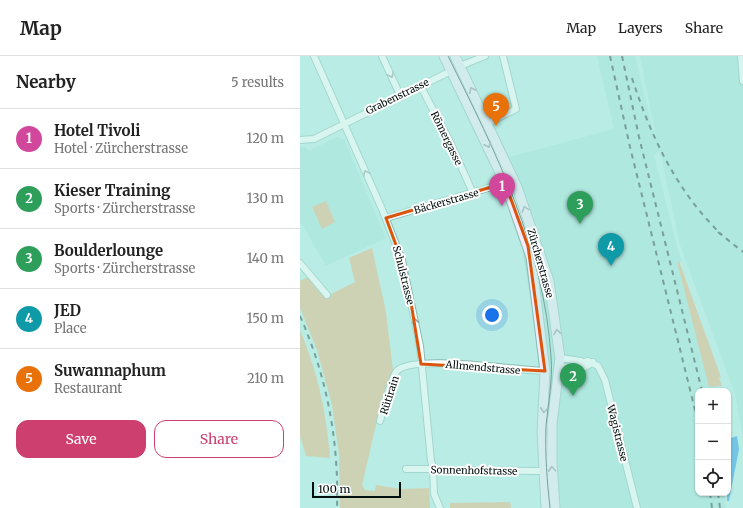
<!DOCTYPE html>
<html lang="en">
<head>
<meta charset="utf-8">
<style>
  body { margin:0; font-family:Merriweather,serif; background:#f6f6f6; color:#222 }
  .controls { position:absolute; right:12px; bottom:12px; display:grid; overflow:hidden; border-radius:8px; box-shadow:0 1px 3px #0004 }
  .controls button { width:36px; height:36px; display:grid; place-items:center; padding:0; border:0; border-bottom:1px solid #e0e0e0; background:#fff; color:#222; font:20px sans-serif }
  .scale { position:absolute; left:12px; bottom:10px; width:89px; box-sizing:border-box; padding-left:4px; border:2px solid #00100e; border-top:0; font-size:11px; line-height:14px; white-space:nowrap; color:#00100e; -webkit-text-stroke:3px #fff; paint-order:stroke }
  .you { position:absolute; left:192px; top:259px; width:14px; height:14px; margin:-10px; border:3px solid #fff; border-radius:50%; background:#1a73e8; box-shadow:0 0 0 6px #1a73e833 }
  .badge { display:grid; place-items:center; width:26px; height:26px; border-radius:50%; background:#cc3f6e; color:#fff; font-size:13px; font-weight:700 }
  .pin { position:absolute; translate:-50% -33px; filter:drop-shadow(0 1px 2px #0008) }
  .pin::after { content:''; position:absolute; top:21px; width:14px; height:12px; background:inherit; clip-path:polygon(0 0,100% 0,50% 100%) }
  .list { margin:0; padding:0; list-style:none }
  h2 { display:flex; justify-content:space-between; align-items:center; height:52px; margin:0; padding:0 16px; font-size:17px }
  h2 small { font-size:13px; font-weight:400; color:#767676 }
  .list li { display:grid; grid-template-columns:26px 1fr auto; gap:12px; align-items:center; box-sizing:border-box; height:60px; padding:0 16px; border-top:1px solid #e0e0e0 }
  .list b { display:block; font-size:15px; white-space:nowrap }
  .list p { margin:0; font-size:13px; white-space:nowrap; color:#767676 }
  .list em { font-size:13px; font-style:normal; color:#767676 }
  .actions { display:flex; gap:8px; padding:12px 16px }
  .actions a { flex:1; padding:9px 0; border:1px solid #cc3f6e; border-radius:12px; text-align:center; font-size:14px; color:#cc3f6e }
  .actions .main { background:#cc3f6e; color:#fff }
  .icon { flex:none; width:22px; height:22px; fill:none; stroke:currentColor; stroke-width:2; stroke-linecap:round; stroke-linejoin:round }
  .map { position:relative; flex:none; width:443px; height:452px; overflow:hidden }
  header { display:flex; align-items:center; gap:24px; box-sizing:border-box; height:56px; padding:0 20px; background:#fff; border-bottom:1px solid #e0e0e0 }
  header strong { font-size:19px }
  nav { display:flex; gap:22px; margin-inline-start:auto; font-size:14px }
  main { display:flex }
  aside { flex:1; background:#fff }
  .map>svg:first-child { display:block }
</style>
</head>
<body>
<header>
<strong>Map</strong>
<nav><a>Map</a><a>Layers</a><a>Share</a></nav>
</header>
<main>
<aside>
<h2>Nearby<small>5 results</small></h2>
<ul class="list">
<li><span class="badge" style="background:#d1479c">1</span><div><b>Hotel Tivoli</b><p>Hotel · Zürcherstrasse</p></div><em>120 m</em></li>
<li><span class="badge" style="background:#2e9e5b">2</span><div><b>Kieser Training</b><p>Sports · Zürcherstrasse</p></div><em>130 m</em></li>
<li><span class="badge" style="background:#2e9e5b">3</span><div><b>Boulderlounge</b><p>Sports · Zürcherstrasse</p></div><em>140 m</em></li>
<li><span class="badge" style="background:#0f9aa8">4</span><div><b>JED</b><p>Place</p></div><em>150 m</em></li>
<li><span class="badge" style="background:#e8710a">5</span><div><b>Suwannaphum</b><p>Restaurant</p></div><em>210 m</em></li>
</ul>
<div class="actions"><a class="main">Save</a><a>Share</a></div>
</aside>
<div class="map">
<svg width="443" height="452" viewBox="0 0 443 452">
  <rect width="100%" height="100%" fill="#b8ece4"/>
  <g fill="#a4e2d9">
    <polygon points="297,0 335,0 352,71 356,81 340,0 443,0 443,382 435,338 380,189 360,95 354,99 376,187 382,206 377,206 409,331 404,332 405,335 398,335 398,437 425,437 426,452 241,452 239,412 241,303 217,162 194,105 314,73"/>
    <polygon points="37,81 44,83 86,182 26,210 0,165 0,91 6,91 9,95"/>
  </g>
  <g fill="#e9b27d">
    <polygon points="26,145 35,166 22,173 12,151"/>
    <polygon points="72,192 86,256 93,315 82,343 62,429 65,434 75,435 74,441 76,429 101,433 129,432 130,452 40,452 39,399 32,349 17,294 0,252 0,225 8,221 25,241 55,226 49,202"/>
    <polygon points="379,205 421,321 419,322 422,330 409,331 377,206"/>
    <path d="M 0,274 C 18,317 26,356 30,402 L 6,400 L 0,380 Z"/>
    <polygon points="210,446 211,452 150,452 150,447"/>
  </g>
  <polygon fill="#1f96e5" points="437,380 439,393 429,445 427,445 428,383"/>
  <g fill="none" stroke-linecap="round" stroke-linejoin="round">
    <defs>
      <g id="minor">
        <polyline points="14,0 82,153 102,204 120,290 131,405 133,411 134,438 140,452"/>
        <polyline points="82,0 100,39"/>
        <polyline points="441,0 443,25"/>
        <polyline points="160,10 185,0"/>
        <polyline points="120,29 149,84 173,137"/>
        <polyline points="188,67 216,53 203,0"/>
        <polyline points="0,84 14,83 151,15"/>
        <polyline points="86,162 205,127"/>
        <polyline points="0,207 27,239"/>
        <polyline points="260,302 281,305"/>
        <polyline points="259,314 262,312 288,305 298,310 305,324 337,452"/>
        <path d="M 259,314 C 267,320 285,312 293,306"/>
        <path d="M 80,365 C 83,355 91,323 96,316 C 109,297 220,315 245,315"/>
        <polyline points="106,413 130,413 133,411 139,414 243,415"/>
      </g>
      <g id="secondary">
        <polyline points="144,0 205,127 231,201 245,315 242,376 246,452"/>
        <polyline points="155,0 217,131 249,225 260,302 252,368 252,406 255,452"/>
      </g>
    </defs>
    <use href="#minor" stroke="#89bbb4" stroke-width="8"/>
    <use href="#secondary" stroke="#89bbb4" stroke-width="11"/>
    <use href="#minor" stroke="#fff" stroke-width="6"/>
    <use href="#secondary" stroke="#f2ebfa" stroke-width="9"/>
    <path stroke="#2a423e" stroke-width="1" d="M 148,0 C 196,97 244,191 251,301 C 253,324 248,348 246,370 C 245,398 247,425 250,452"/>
    <g stroke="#2a423e" stroke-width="2" stroke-dasharray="5 5" stroke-linecap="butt">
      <polyline points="310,0 330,91 398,366"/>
      <polyline points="322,0 339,81 402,335"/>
      <path d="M 332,22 C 351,81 377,136 422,179"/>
      <polyline points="418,176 443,196"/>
      <path d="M 0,260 C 27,321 39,385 37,452"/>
      <polyline points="410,437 412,452"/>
      <polyline points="418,437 420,452"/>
    </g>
  </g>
  <defs><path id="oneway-chevron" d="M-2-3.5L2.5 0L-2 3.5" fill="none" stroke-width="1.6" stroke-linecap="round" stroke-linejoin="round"/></defs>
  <g stroke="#999f9f">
    <use href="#oneway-chevron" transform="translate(91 19) rotate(66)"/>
    <use href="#oneway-chevron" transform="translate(66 117) rotate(-114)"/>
    <use href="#oneway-chevron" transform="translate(115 265) rotate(-101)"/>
  </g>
  <g stroke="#91939c">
    <use href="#oneway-chevron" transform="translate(172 34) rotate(-116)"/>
    <use href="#oneway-chevron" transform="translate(188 89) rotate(64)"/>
    <use href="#oneway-chevron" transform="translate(225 153) rotate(-110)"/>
    <use href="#oneway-chevron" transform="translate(257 276) rotate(-99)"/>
    <use href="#oneway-chevron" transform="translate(244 354) rotate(95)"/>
    <use href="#oneway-chevron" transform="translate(252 413) rotate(-94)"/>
  </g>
  <path d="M0 0H443V452H0ZM 205,127 L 228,190 L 245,315 L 121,308 L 106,216 L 86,162 Z" fill="#b8ece4" fill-opacity=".55" fill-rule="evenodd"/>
  <path fill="none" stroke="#dc550c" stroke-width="3" stroke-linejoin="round" d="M 205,127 L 228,190 L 245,315 L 121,308 L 106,216 L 86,162 Z"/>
  <g text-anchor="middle" stroke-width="4" stroke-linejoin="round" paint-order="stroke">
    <g font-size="10" fill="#00100e" stroke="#fff">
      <text transform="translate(97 40) rotate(-26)" y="4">Grabenstrasse</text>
      <text transform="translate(147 82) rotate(64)" y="4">Römergasse</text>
      <text transform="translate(146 145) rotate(-16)" y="4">Bäckerstrasse</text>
      <text transform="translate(241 207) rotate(74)" y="4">Zürcherstrasse</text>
      <text transform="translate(104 219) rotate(76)" y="4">Schulstrasse</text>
      <text transform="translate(183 311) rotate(5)" y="4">Allmendstrasse</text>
      <text transform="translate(89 339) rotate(-72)" y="4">Rütirain</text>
      <text transform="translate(318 377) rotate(76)" y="4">Wagistrasse</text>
      <text transform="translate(174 414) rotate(1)" y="4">Sonnenhofstrasse</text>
    </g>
  </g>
</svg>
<div class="controls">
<button>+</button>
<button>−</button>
<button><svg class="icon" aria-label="locate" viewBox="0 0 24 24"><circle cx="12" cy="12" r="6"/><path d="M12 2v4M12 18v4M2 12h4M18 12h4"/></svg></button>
</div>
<div class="scale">100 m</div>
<div class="you"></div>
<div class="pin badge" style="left:202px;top:150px;background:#d1479c">1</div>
<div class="pin badge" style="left:273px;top:340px;background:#2e9e5b">2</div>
<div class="pin badge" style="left:280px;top:168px;background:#2e9e5b">3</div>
<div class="pin badge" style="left:311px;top:210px;background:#0f9aa8">4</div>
<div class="pin badge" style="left:196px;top:70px;background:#e8710a">5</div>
</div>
</main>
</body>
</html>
